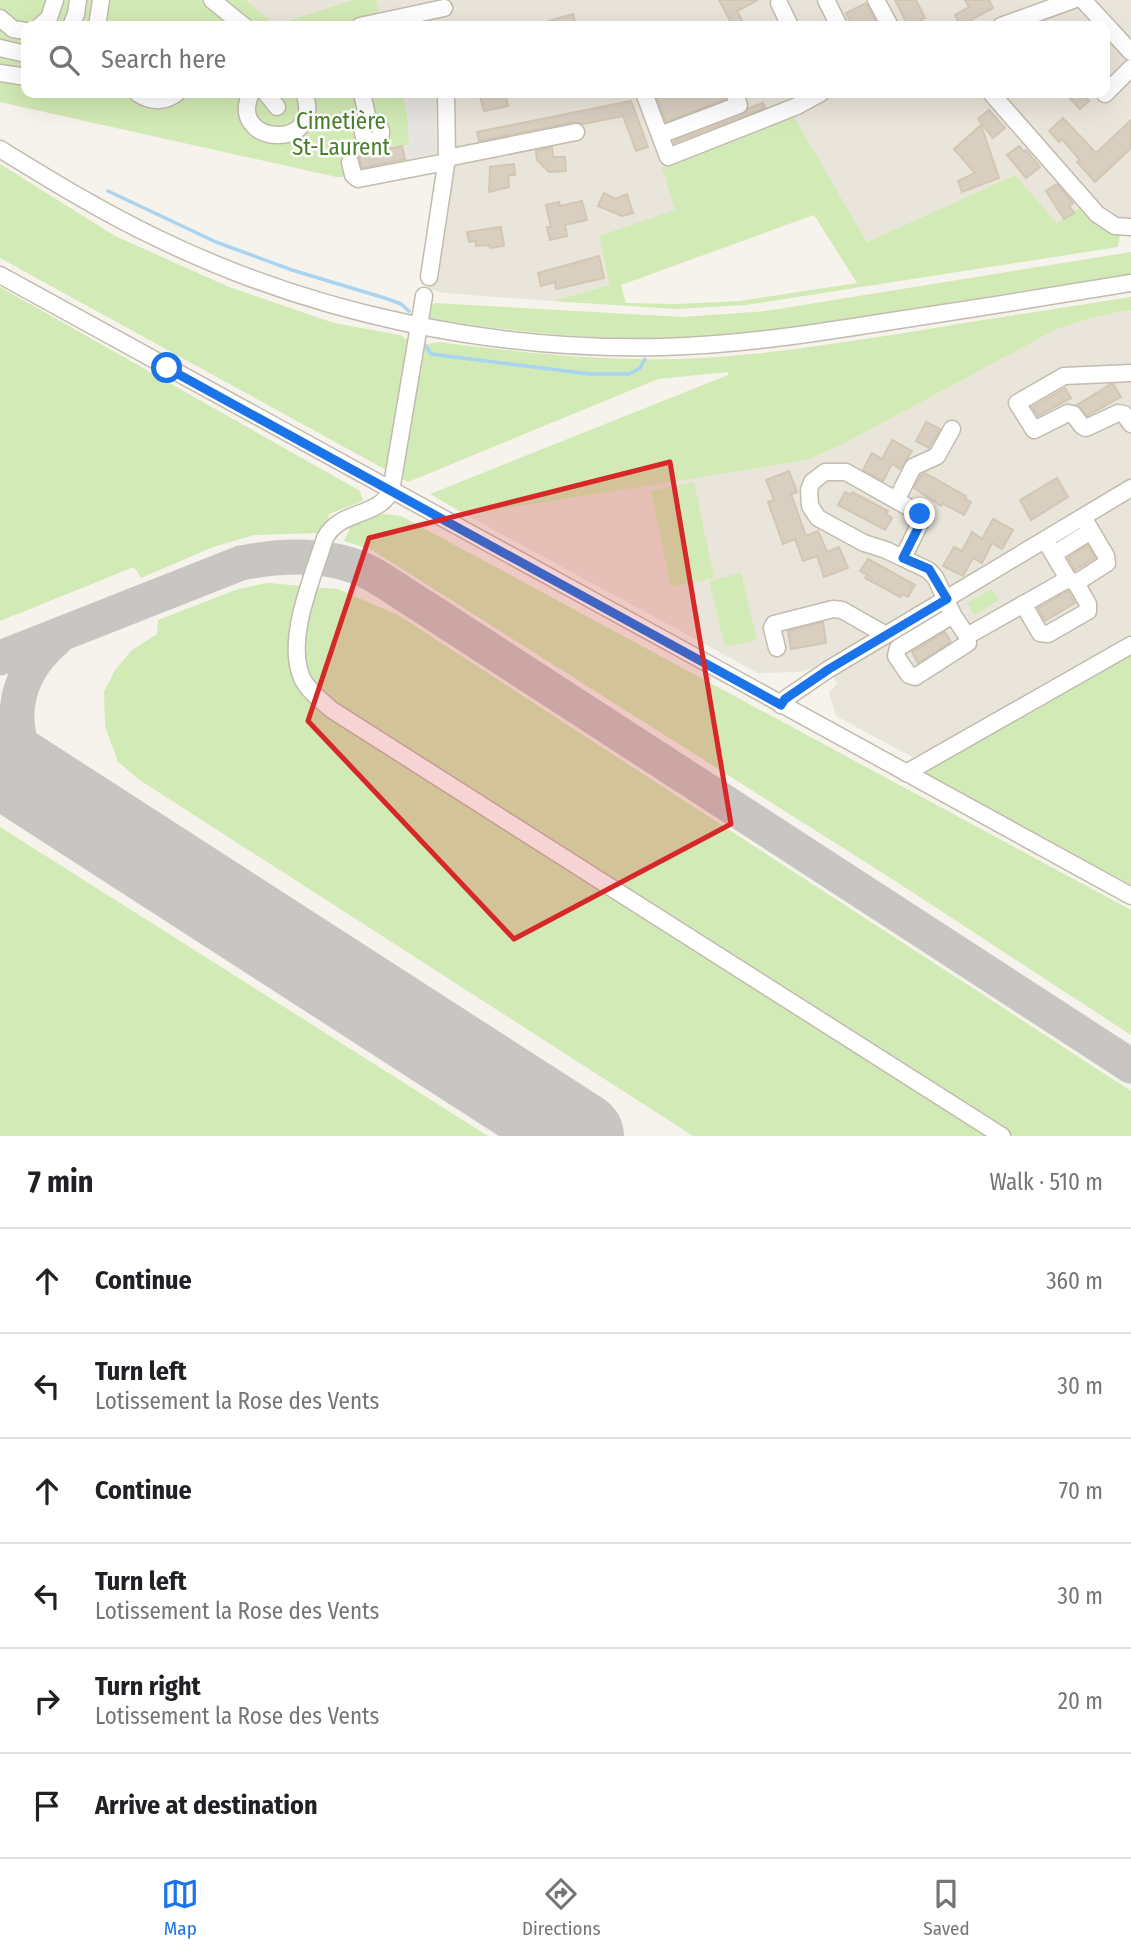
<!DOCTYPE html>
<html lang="en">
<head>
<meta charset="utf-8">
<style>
  body { margin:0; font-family:"Fira Sans Condensed",sans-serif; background:#f2f2f2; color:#202124 }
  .stop { position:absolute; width:21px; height:21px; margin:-16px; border:5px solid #1a73e8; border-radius:50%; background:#fff }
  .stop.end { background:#1a73e8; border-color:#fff; box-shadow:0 2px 7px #0008 }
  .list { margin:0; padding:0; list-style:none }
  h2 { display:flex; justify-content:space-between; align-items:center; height:91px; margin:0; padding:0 28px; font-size:30px }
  h2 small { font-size:23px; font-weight:400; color:#757577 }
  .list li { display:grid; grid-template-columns:46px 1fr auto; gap:21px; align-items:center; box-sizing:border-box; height:105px; padding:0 28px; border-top:2px solid #e0e0e0 }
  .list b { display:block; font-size:26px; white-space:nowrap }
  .list p { margin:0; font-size:23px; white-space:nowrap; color:#757577 }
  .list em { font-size:23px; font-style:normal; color:#757577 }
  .icon { flex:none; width:38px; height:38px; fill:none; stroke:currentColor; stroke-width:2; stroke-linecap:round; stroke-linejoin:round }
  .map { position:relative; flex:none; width:1131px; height:1136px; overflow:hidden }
  .search { position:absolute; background:#fff; box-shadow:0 7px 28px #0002; left:21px; right:21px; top:21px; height:77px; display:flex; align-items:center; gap:18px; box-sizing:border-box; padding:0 24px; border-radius:14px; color:#757577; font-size:26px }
  .sheet { height:721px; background:#fff }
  nav { display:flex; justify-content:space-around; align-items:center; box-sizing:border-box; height:98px; border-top:2px solid #e0e0e0; background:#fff; font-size:19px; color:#757577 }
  nav a { display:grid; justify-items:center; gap:4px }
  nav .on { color:#1a73e8 }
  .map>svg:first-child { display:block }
</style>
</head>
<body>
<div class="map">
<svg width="1131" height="1136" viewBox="0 0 1131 1136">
  <rect width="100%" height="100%" fill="#f6f3ec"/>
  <g fill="#eae5da" fill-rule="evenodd">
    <path d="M 0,0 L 1131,0 L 1131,232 L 1085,204 L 1057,223 L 1015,175 L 867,242 L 793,115 L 676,210 L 610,285 L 552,301 L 444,293 L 428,289 L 447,159 L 337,177 L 0,102 ZM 26,26 L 1105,26 L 1105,93 L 26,93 Z"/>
    <polygon points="1131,310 1131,638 1067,676 1063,672 916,759 836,716 829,693 837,683 826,665 799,672 758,673 466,515 807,460 843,444 1057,329 1093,317"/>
  </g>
  <g fill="#d2eab5" fill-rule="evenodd">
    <polygon points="0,0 246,0 275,25 353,0 376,0 382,26 26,26 26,93 402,93 407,113 409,144 402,146 406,161 345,177 337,177 0,102"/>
    <path d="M 793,115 L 867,242 L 1015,175 L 1057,223 L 1085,204 L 1120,233 L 1118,247 L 746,305 L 676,309 L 552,301 L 610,285 L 599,236 L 675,210 L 662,168 ZM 814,215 L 857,283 L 739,301 L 677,304 L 626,303 L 621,285 Z"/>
    <path d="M 0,164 L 115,236 L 229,287 L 334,323 L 400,335 L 412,343 L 424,345 L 438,342 C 526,353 613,363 702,358 C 774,354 845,342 917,331 C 988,319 1060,308 1131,297 L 1131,310 L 1093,317 L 1057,329 L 843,444 L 807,460 L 466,515 L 430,494 L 728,375 L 728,372 L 658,379 L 408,482 L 0,258 Z"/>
    <path d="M 1131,252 L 1131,274 C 1053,286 974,299 896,311 C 815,324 736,337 654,338 C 578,340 503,330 428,318 L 429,306 L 435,303 L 682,317 L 766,311 Z"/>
    <polygon points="0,287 360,491 363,501 329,514 328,522 319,533 254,535 213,547 141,578 134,567 0,621"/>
    <polygon points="694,482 714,578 671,587 651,491"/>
    <polygon points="384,514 401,516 1131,910 1131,1035 889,877 372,550 344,541 353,522"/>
    <polygon points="741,573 757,640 725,647 709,581"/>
    <polygon points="268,583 338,589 400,616 1131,1091 1131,1136 693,1136 138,779 118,762 105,726 104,692 115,670 131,651 157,634 158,620 238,589"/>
    <polygon points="992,589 999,600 974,615 967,603"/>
    <polygon points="1131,642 1131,887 911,768"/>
    <polygon points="0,827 488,1136 0,1136"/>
  </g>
  <polygon fill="#e5e3e0" points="407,93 434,93 435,153 410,157"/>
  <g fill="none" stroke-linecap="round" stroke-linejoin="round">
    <g stroke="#a9d4f2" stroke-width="3.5">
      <polyline points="108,191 216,242 292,270 388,299 401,304 409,311"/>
      <polyline points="426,346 431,354 590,374 629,374 640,368 645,359"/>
    </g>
    <g stroke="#c8c6c3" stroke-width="35">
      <path d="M 56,639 C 1,686 6,754 59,800"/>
      <path d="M 0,658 L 241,563 C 281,555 326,553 364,570 C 385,580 404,595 424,607 L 1131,1066"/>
    </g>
    <polyline stroke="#c8c6c3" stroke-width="88" points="0,762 580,1136"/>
  </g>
  <g fill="#d8cfc1" stroke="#d3c7b4" stroke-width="2">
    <polygon points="719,0 758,0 737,11 745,26 733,26"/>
    <polygon points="895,0 916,0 925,18 921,19 925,26 908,26"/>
    <polygon points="965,0 989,0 993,8 960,26 955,15 969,7"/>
    <polygon points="866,3 878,26 852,26 846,13"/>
    <polygon points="573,14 576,25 542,26 542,23"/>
    <polygon points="496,93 505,93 508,106 484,111 480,96"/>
    <polygon points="671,93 724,93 725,99 666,122 657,98"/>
    <polygon points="1065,93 1081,93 1089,101 1080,109"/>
    <polygon points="631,101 648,147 636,151 623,116 583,124 574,122 479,141 477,132"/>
    <polygon points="763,103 765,108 674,143 674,141 743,115 749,108"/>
    <polygon points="989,110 1005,128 993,138 978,119"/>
    <polygon points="1063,118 1096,153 1131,120 1131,148 1095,182 1077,162 1080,160 1062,139 1059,142 1049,131"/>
    <polygon points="981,125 999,178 962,192 958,181 975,173 954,149"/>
    <polygon points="402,146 405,159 362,168 359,156"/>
    <polygon points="1019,146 1024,152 1026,150 1040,167 1026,178 1007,155"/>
    <polygon points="552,147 553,157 565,157 566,171 549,172 537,160 536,151"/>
    <polygon points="514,164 515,175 508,175 509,187 489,192 490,167"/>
    <polygon points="1057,184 1073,203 1069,206 1074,213 1064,219 1046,191"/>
    <polygon points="604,193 615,199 627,194 633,213 622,216 598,206"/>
    <polygon points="582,201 587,220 565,225 567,236 550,240 547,227 551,227 546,205 559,202 560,206"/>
    <polygon points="501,227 504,246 490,248 489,245 476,246 476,241 469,242 467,232"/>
    <polygon points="599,256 604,278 556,289 555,282 541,286 538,273"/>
    <polygon points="1111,384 1113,384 1121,397 1087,416 1077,405"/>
    <polygon points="1065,388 1071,398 1038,416 1032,407"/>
    <polygon points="926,422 940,429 929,448 916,441"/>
    <polygon points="892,440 912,451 900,469 892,464 883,481 863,470 872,453 882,459"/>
    <polygon points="789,471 797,492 791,494 806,536 818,531 827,552 839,547 848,568 824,577 817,556 803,561 795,539 783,544 768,502 774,500 766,480"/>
    <polygon points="925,473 966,496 965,499 971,502 964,515 942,503 941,506 914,488 921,475 923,476"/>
    <polygon points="1057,478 1068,497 1031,520 1020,500"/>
    <polygon points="845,492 851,495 852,492 888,511 886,514 892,518 885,530 838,505"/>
    <polygon points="993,519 1013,530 1002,549 992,543 982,563 973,558 963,576 943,566 954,547 962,551 972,532 982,539"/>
    <polygon points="1088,545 1095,558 1075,570 1068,558"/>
    <polygon points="868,559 915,585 908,597 902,594 900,597 865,578 867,575 860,571"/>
    <polygon points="1068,591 1075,603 1045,621 1038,608"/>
    <polygon points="823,622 826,643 791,649 788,631"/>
    <polygon points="945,632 951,642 918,663 912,652"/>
  </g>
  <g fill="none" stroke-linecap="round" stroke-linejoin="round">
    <defs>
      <g id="minor">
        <polyline points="212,0 244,26"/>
        <polyline points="826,0 839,26"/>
        <polyline points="876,0 890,26"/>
        <polyline points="1083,0 1131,52"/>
        <polyline points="779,3 790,26"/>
        <polyline points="0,18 13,29 26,31"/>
        <polyline points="40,26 49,18 55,0"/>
        <polyline points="71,26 76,14 78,0"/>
        <polyline points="97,26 101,0"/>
        <polyline points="360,26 444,8"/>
        <polyline points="1001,26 1073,0"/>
        <polyline points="0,48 26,54"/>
        <polyline points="0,73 26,77"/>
        <path d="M 137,93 C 150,102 164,103 177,93"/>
        <path d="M 251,93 C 226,146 326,152 304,93"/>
        <polyline points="266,93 277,107"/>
        <polyline points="362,93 369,124"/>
        <polyline points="646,93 644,93 668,157 797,106 821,93"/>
        <polyline points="991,93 1097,214 1115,226 1131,227"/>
        <polyline points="1105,94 1131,68"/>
        <circle cx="372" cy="132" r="9"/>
        <polyline points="660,135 739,105 734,93"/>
        <path d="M 0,149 C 52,181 104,213 159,239 C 314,314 491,351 663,347 C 740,345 816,333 892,321 C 972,309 1051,296 1131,283"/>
        <polyline points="447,158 576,132"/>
        <polyline points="350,162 353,175 358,179 446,162"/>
        <polyline points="0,275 1131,896"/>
        <polyline points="429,277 447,158 446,93"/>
        <path d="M 424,296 L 391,491 C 377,518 341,509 325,538 C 313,577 285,639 302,678 C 308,691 322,701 332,710 L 1002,1136"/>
        <polyline points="1131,373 1064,376 1017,403 1034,430 1068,413 1073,414 1082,426 1086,428 1118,413 1124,414 1131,424"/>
        <polyline points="897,499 913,467 937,456 952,429"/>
        <polyline points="1054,554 1091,531"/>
        <polyline points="903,558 921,521 917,512 846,472 825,472 812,482 809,490 810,506 818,518 864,543 886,550 928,570 935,577 953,615 967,636 1068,579 1045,540"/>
        <polyline points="1068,579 1076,583 1107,563 1106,556 1083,517"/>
        <polyline points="1023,604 1040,633 1048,634 1088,611 1088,604 1076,583"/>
        <polyline points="953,615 898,648 896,656 909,675 915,677 968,643 967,636"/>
        <polyline points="777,648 772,628 774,624 833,609 842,610 886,635"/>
        <polyline points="781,705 785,699 829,669 1131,488"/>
        <polyline points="906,773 1131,645"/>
      </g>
    </defs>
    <use href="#minor" stroke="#c2bbae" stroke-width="19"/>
    <use href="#minor" stroke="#fff" stroke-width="16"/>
  </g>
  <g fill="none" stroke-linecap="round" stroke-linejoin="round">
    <polyline stroke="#1a73e8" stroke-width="9" points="167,368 781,705 785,699 829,669 947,599 929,569 903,558 921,522 920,514"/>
  </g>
  <path fill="#d62828" fill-opacity="0.2" stroke="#d62828" stroke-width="5" stroke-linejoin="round" d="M 670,462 L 731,824 L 514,939 L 308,721 L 369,538 Z"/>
  <g text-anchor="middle" stroke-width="5" stroke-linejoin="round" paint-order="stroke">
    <g font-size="23" fill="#4a7f2a" stroke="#fff">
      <text x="341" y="129">Cimetière<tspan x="341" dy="26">St-Laurent</tspan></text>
    </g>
  </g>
</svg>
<div class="stop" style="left:167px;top:368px"></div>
<div class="stop end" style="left:920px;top:514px"></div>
<div class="search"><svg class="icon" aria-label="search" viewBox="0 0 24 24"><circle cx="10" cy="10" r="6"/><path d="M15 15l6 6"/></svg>Search here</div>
</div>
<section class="sheet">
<h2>7 min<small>Walk · 510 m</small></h2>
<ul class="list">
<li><svg class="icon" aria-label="ahead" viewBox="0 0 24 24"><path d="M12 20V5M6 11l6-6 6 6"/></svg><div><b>Continue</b></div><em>360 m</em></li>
<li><svg class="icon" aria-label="left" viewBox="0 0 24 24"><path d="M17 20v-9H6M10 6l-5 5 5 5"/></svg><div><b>Turn left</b><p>Lotissement la Rose des Vents</p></div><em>30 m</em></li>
<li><svg class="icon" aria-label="ahead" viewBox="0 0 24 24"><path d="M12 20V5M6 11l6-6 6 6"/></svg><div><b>Continue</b></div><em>70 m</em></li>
<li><svg class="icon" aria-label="left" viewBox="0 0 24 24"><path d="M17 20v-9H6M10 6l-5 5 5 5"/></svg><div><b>Turn left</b><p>Lotissement la Rose des Vents</p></div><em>30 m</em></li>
<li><svg class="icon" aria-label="right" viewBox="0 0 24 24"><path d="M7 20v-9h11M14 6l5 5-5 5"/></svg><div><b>Turn right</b><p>Lotissement la Rose des Vents</p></div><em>20 m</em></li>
<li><svg class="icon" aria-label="arrive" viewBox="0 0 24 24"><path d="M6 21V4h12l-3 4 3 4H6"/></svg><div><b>Arrive at destination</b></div></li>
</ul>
</section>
<nav>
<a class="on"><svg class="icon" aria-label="map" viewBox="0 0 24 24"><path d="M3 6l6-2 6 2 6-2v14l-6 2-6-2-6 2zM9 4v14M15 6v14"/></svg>Map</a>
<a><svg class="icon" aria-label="directions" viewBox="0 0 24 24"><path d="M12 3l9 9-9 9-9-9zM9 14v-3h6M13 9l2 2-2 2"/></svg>Directions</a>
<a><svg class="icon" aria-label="saved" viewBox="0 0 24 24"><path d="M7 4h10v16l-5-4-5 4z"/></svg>Saved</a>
</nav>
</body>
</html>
